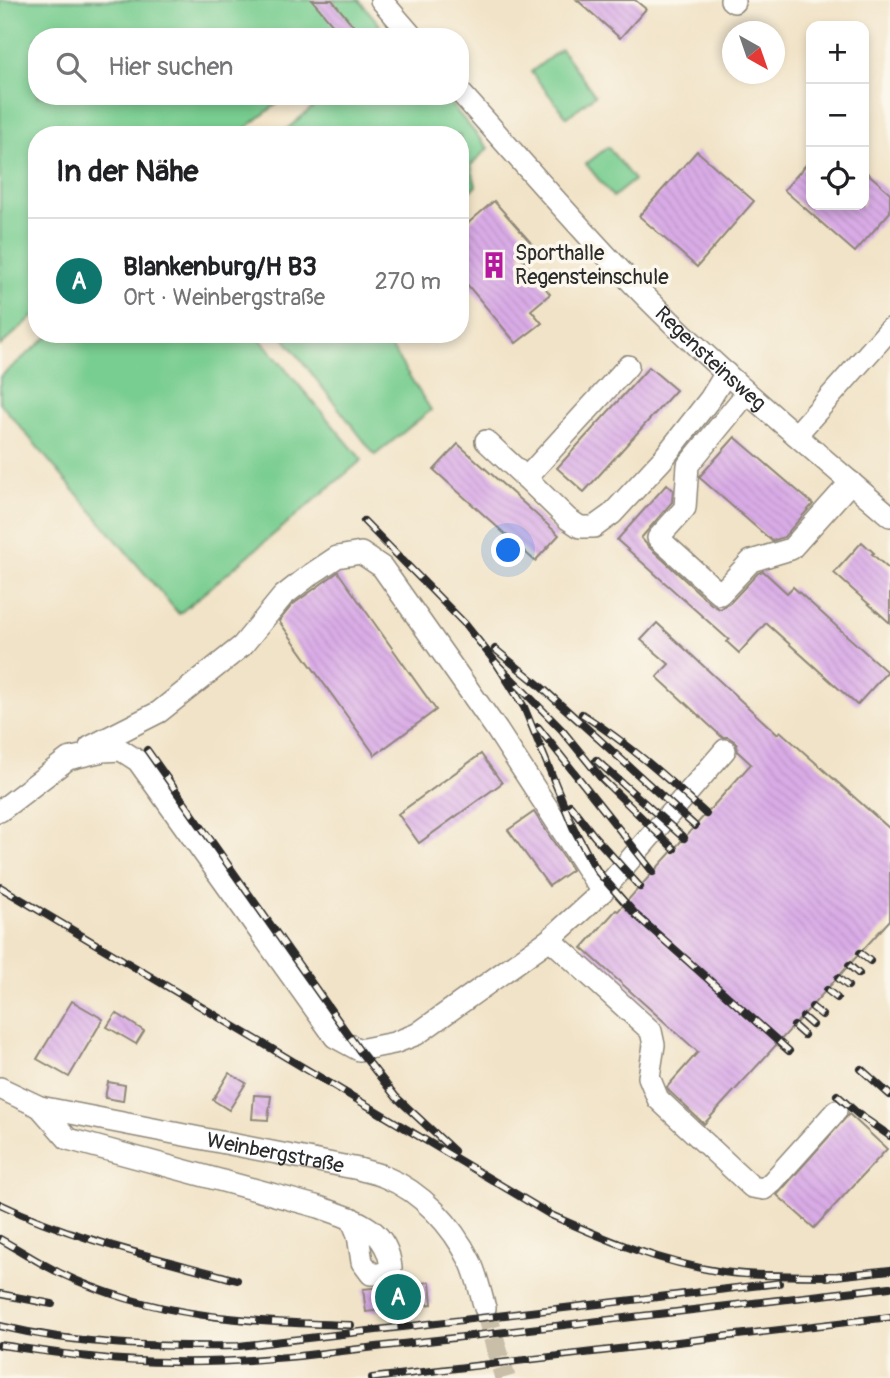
<!DOCTYPE html>
<html lang="de">
<head>
<meta charset="utf-8">
<style>
  body { margin:0; font-family:Pangolin,sans-serif; background:#f2f2f2; color:#202124 }
  .controls { position:absolute; right:21px; top:21px; display:grid; overflow:hidden; border-radius:14px; box-shadow:0 4px 10px #0003 }
  .controls button { width:63px; height:63px; display:grid; place-items:center; padding:0; border:0; border-bottom:2px solid #e0e0e0; background:#fff; color:#202124; font:35px sans-serif }
  .compass { position:absolute; left:722px; top:21px; width:63px; height:63px; border-radius:50%; background:#fff; box-shadow:0 4px 10px #0003; rotate:140deg }
  .you { position:absolute; left:509px; top:551px; width:24px; height:24px; margin:-18px; border:5px solid #fff; border-radius:50%; background:#1a73e8; box-shadow:0 0 0 10px #1a73e833 }
  .badge { display:grid; place-items:center; width:46px; height:46px; border-radius:50%; background:#0f766e; color:#fff; font-size:23px; font-weight:700 }
  .pin { position:absolute; translate:-50% -50%; border:4px solid #fff; box-shadow:0 2px 7px #0006 }
  .list { margin:0; padding:0; list-style:none }
  h2 { display:flex; justify-content:space-between; align-items:center; height:91px; margin:0; padding:0 28px; font-size:30px }
  h2 small { font-size:23px; font-weight:400; color:#757577 }
  .list li { display:grid; grid-template-columns:46px 1fr auto; gap:21px; align-items:center; box-sizing:border-box; height:126px; padding:0 28px; border-top:2px solid #e0e0e0 }
  .list b { display:block; font-size:26px; white-space:nowrap }
  .list p { margin:0; font-size:23px; white-space:nowrap; color:#757577 }
  .list em { font-size:23px; font-style:normal; color:#757577 }
  .icon { flex:none; width:38px; height:38px; fill:none; stroke:currentColor; stroke-width:2; stroke-linecap:round; stroke-linejoin:round }
  .map { position:relative; flex:none; width:890px; height:1378px; overflow:hidden }
  .search { position:absolute; background:#fff; box-shadow:0 4px 10px #0003; left:28px; top:28px; width:441px; height:77px; display:flex; align-items:center; gap:18px; box-sizing:border-box; padding:0 24px; border-radius:28px; color:#757577; font-size:26px }
  .panel { position:absolute; background:#fff; box-shadow:0 4px 10px #0003; left:28px; top:126px; width:441px; height:217px; border-radius:28px }
  .map>svg:first-child { display:block }
</style>
</head>
<body>
<div class="map">
<svg width="890" height="1378" viewBox="0 0 890 1378">
  <defs>
    <pattern id="building-back-hatch" width="6" height="6" patternUnits="userSpaceOnUse" patternTransform="scale(1.75)"><rect width="6" height="6" fill="#daace7"/><path d="M-1 5l2 2M0 0l6 6M5-1l2 2" fill="none" stroke="#bb94c6"/></pattern>
  </defs>
  <rect width="100%" height="100%" fill="#fbf7ec"/>
  <filter id="ink" filterUnits="userSpaceOnUse"><feTurbulence type="fractalNoise" baseFrequency=".0143" numOctaves="2"/><feDisplacementMap in="SourceGraphic" scale="14" xChannelSelector="R" yChannelSelector="G"/><feConvolveMatrix kernelMatrix="1 2 1 2 8 2 1 2 1" color-interpolation-filters="sRGB"/></filter>
  <filter id="wash" filterUnits="userSpaceOnUse"><feTurbulence type="fractalNoise" baseFrequency=".00686" numOctaves="4" result="noise"/><feDisplacementMap in="SourceGraphic" scale="28" xChannelSelector="R" yChannelSelector="G"/><feGaussianBlur stdDeviation="1.57" result="paint"/><feColorMatrix in="noise" values="0 0 0 0 0 0 0 0 0 0 0 0 0 0 0 0 0 1.4 0 .05"/><feComposite in="paint" operator="in"/></filter>
  <g filter="url(#wash)">
    <rect width="100%" height="100%" fill="#f1e3c7"/>
    <g fill="#78cd90" stroke="#527c5e" stroke-width="2">
      <polygon points="0,0 359,0 380,25 367,37 37,37 37,96 287,96 237,135 37,135 37,313 0,346"/>
      <polygon points="561,49 595,95 567,117 531,72"/>
      <polygon points="326,96 444,96 488,148 471,165 476,186 460,198 460,135 280,135"/>
      <polygon points="608,147 634,180 613,197 586,164"/>
      <polygon points="51,334 256,334 362,460 179,614 0,403 0,377"/>
      <polygon points="281,334 390,334 389,344 431,410 375,455"/>
    </g>
    <g id="blocks">
      <g fill="url(#building-back-hatch)">
        <polygon points="312,0 332,0 363,37 343,37"/>
        <polygon points="577,0 635,0 646,9 620,38"/>
        <polygon points="697,151 754,201 697,267 639,216"/>
        <polygon points="811,159 811,205 864,205 864,170 890,193 890,212 855,252 784,190"/>
        <polygon points="494,201 532,244 519,255 550,294 531,310 542,323 516,343 460,276 460,230"/>
        <polygon points="649,367 676,390 584,492 557,468"/>
        <polygon points="735,437 813,504 784,537 772,541 700,478 700,476"/>
        <polygon points="458,444 559,535 535,561 434,470"/>
        <polygon points="667,484 673,490 672,502 641,538 649,547 711,604 720,609 730,603 758,573 763,571 787,593 793,587 887,672 857,705 766,623 739,653 727,642 729,640 617,540"/>
        <polygon points="862,542 874,553 872,554 890,570 890,623 834,573"/>
        <polygon points="338,572 436,710 375,755 279,621 292,605"/>
        <polygon points="657,623 777,734 780,731 890,829 890,920 704,1124 669,1091 667,1087 698,1052 582,948 616,910 618,911 751,764 738,752 737,745 734,741 728,737 722,737 657,677 669,664 641,640"/>
        <polygon points="481,754 502,783 419,843 398,814"/>
        <polygon points="534,812 572,870 549,886 508,830"/>
        <polygon points="72,1001 103,1019 69,1077 37,1059"/>
        <polygon points="116,1013 144,1031 136,1044 107,1027"/>
        <polygon points="229,1073 246,1083 229,1110 213,1100"/>
        <polygon points="108,1082 125,1085 123,1101 105,1098"/>
        <polygon points="254,1095 271,1096 268,1120 252,1119"/>
        <polygon points="849,1114 887,1149 814,1228 777,1195"/>
        <polygon points="430,1282 432,1304 366,1312 363,1289"/>
      </g>
    </g>
  </g>
  <g filter="url(#ink)">
    <use href="#blocks" fill-opacity="0" stroke="#8e8779" stroke-width="2"/>
    <g fill="none" stroke-linecap="round" stroke-linejoin="round">
      <polyline stroke="#c9bea8" stroke-width="21" stroke-dasharray="21 10" stroke-linecap="butt" points="485,1308 505,1378"/>
      <defs>
        <g id="minor">
          <polyline points="381,0 413,37"/>
          <polyline points="731,0 734,2"/>
          <path id="s1" d="M 460,92 C 519,158 576,225 638,289 C 717,370 804,442 890,516"/>
          <polyline points="628,366 526,478 568,519 580,527 594,527 612,514 662,460 710,399 726,373"/>
          <polyline points="747,393 688,465 685,508 658,538 720,594 751,561 791,549 851,482"/>
          <polyline points="796,435 890,329"/>
          <polyline points="486,441 526,478"/>
          <polyline points="90,747 159,712 242,646 283,596 310,575 337,557 361,553 382,567 497,730 602,892"/>
          <polyline points="0,811 68,759 103,751 121,750 138,761 335,1037 359,1050 394,1043 417,1034 550,939 602,892 725,750"/>
          <polyline points="550,939 651,1031 654,1045 649,1077 658,1099 752,1187 764,1189 773,1181 836,1111"/>
          <path id="s2" d="M 0,1088 L 40,1107 L 359,1169 C 368,1172 377,1173 385,1177 C 422,1192 452,1225 470,1261 C 477,1275 480,1292 485,1308"/>
          <path d="M 40,1107 L 68,1139 L 319,1207 C 352,1219 387,1226 391,1268 L 381,1274 L 371,1274 L 362,1262 L 358,1235 L 351,1218"/>
        </g>
      </defs>
      <use href="#minor" stroke="#8e8779" stroke-width="24"/>
      <use href="#minor" stroke="#fff" stroke-width="21"/>
      <defs>
        <g id="rail">
          <polyline points="364,521 465,624 497,664 562,730 601,778 674,849"/>
          <polyline points="495,649 539,685 695,826"/>
          <polyline points="497,664 524,707 573,827 588,855 598,872 636,915 789,1051"/>
          <path d="M 582,714 C 629,744 665,776 706,814"/>
          <polyline points="538,727 653,872"/>
          <polyline points="147,750 359,1050 396,1097 454,1151"/>
          <polyline points="596,760 684,838"/>
          <polyline points="570,805 594,836 640,887"/>
          <path d="M 0,887 L 551,1215 C 607,1240 661,1263 723,1272 C 759,1277 800,1275 836,1276"/>
          <polyline points="860,953 870,961"/>
          <polyline points="849,965 859,974"/>
          <polyline points="838,978 848,986"/>
          <polyline points="827,990 837,998"/>
          <polyline points="812,1007 822,1015"/>
          <polyline points="803,1017 812,1025"/>
          <polyline points="794,1026 804,1035"/>
          <polyline points="861,1069 890,1095"/>
          <polyline points="837,1095 858,1114 890,1136"/>
          <path d="M 0,1204 C 75,1240 158,1258 237,1280"/>
          <path d="M 0,1239 C 20,1250 39,1263 60,1273 C 153,1318 250,1322 351,1325"/>
          <polyline points="827,1277 890,1270"/>
          <polyline points="0,1294 52,1304"/>
          <path d="M 0,1326 C 79,1345 158,1347 239,1346 L 779,1283"/>
          <path d="M 0,1345 C 57,1353 113,1362 171,1362 C 214,1363 256,1360 299,1356 L 890,1287"/>
          <polyline points="372,1378 890,1317"/>
        </g>
      </defs>
      <use href="#rail" stroke="#2b2b2b" stroke-width="8"/>
      <use href="#rail" stroke="#fbf7ec" stroke-width="5" stroke-dasharray="16" stroke-linecap="butt"/>
    </g>
  </g>
  <defs>
    <symbol id="building-bare" viewBox="-9 -9 18 18"><path d="M-4-6H4V6H1V3H-1V6H-4ZM-2.5-4.3h1.7v1.8h-1.7ZM.8-4.3h1.7v1.8H.8ZM-2.5-1h1.7V.8h-1.7ZM.8-1h1.7V.8H.8Z" fill="#b5179e" stroke="#fbf7ec" stroke-width="2.5" paint-order="stroke"/></symbol>
  </defs>
  <g fill-rule="evenodd">
    <use href="#building-bare" x="475" y="246" width="38" height="38"/>
  </g>
  <g text-anchor="middle" stroke-width="7" stroke-linejoin="round" paint-order="stroke">
    <g font-size="21" fill="#2b2b2b" stroke="#fbf7ec" text-anchor="start">
      <text x="515" y="260">Sporthalle<tspan x="515" dy="24">Regensteinschule</tspan></text>
    </g>
    <g font-size="21" fill="#2b2b2b" stroke="#fbf7ec">
      <text dy="7" stroke="none"><textPath href="#s1" startOffset="366">Regensteinsweg</textPath></text>
      <text dy="7" stroke="none"><textPath href="#s2" startOffset="284">Weinbergstraße</textPath></text>
    </g>
  </g>
</svg>
<div class="controls">
<button>+</button>
<button>−</button>
<button><svg class="icon" aria-label="locate" viewBox="0 0 24 24"><circle cx="12" cy="12" r="6"/><path d="M12 2v4M12 18v4M2 12h4M18 12h4"/></svg></button>
</div>
<svg class="compass" viewBox="-18 -18 36 36"><path d="M0-13l5 13h-10z" fill="#e53935"/><path d="M0 13l5-13h-10z" fill="#757577"/></svg>
<div class="you"></div>
<div class="pin badge" style="left:398px;top:1297px">A</div>
<div class="search"><svg class="icon" aria-label="search" viewBox="0 0 24 24"><circle cx="10" cy="10" r="6"/><path d="M15 15l6 6"/></svg>Hier suchen</div>
<section class="panel">
<h2>In der Nähe<small></small></h2>
<ul class="list">
<li><span class="badge">A</span><div><b>Blankenburg/H B3</b><p>Ort · Weinbergstraße</p></div><em>270 m</em></li>
</ul>
</section>
</div>
</body>
</html>
